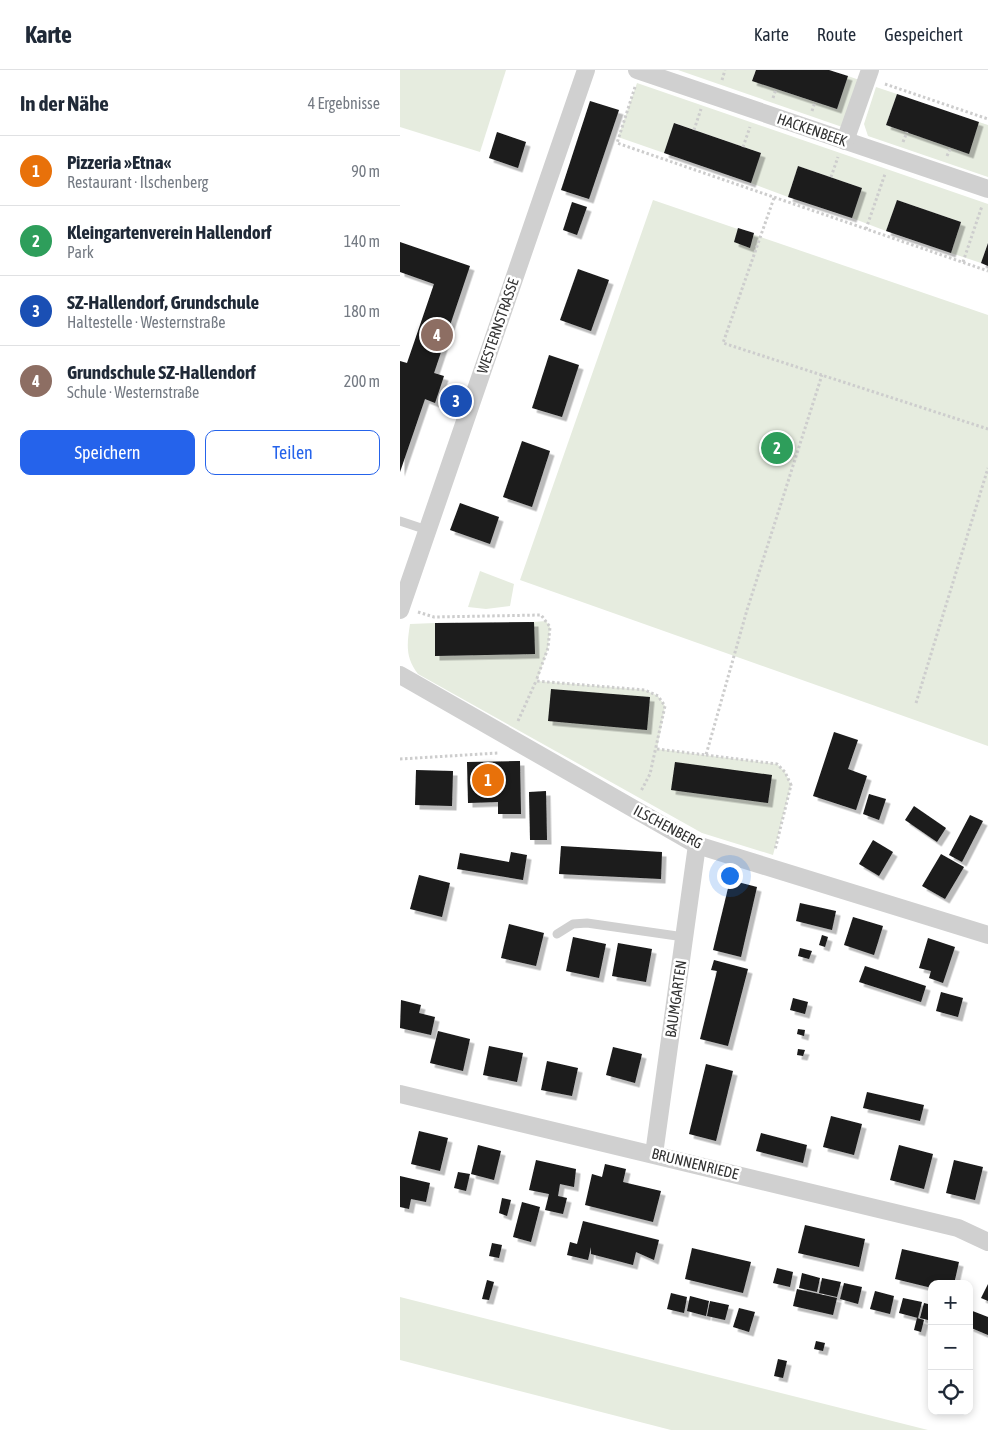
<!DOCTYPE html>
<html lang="de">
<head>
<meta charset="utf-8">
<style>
  body { margin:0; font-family:"Asap Condensed",sans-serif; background:#f2f2f3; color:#1f2937 }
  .controls { position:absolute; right:15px; bottom:15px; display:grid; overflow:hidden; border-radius:10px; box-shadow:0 2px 8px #0003 }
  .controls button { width:45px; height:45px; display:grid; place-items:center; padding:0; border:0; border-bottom:1px solid #e0e1e3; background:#fff; color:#1f2937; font:25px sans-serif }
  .you { position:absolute; left:329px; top:805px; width:18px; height:18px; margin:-12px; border:4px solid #fff; border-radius:50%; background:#1a73e8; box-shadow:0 0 0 8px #1a73e833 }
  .badge { display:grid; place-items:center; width:32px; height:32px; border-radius:50%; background:#2563eb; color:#fff; font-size:16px; font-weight:700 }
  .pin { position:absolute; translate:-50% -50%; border:2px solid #fff; box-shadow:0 1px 5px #0006 }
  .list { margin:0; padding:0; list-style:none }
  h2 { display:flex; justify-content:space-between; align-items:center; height:65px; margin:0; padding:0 20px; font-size:21px }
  h2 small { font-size:16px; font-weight:400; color:#747a83 }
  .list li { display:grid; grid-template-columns:32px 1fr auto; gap:15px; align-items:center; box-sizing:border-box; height:70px; padding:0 20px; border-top:1px solid #e0e1e3 }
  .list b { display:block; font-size:19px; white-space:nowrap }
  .list p { margin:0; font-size:16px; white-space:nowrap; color:#747a83 }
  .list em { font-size:16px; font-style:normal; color:#747a83 }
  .actions { display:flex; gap:10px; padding:15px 20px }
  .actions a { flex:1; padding:11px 0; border:1px solid #2563eb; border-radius:10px; text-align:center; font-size:18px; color:#2563eb }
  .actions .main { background:#2563eb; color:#fff }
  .icon { flex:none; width:28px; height:28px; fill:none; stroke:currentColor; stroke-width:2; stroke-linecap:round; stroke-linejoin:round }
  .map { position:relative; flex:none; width:588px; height:1360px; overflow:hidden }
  header { display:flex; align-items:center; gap:30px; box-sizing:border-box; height:70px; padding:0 25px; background:#fff; border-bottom:1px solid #e0e1e3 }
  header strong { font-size:24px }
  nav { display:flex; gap:28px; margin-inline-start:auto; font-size:18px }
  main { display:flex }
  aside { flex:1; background:#fff }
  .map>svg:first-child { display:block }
</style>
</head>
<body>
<header>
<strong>Karte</strong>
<nav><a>Karte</a><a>Route</a><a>Gespeichert</a></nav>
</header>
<main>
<aside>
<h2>In der Nähe<small>4 Ergebnisse</small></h2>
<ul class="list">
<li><span class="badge" style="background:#e8710a">1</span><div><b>Pizzeria »Etna«</b><p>Restaurant · Ilschenberg</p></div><em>90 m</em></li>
<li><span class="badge" style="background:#2e9e5b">2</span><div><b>Kleingartenverein Hallendorf</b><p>Park</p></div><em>140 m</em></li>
<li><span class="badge" style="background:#1a4fb4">3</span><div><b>SZ-Hallendorf, Grundschule</b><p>Haltestelle · Westernstraße</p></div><em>180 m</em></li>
<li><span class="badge" style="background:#8d6e63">4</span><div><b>Grundschule SZ-Hallendorf</b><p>Schule · Westernstraße</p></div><em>200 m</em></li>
</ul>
<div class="actions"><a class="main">Speichern</a><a>Teilen</a></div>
</aside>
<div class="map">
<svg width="588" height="1360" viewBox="0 0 588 1360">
  <defs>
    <filter id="shadow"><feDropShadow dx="4.5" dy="4.5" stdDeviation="0" flood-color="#0004"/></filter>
  </defs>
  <rect width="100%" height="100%" fill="#fff"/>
  <g fill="#e6ecdf">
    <polygon points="0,0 106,0 80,82 0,57"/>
    <polygon points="278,0 356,0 353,11 437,39 448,6 465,12 448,59"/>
    <polygon points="237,13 588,134 588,172 581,193 551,183 561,152 497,130 486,161 452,148 462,118 398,96 388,127 351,113 361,83 275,53 264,83 218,67"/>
    <polygon points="476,17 497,24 486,55 568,83 579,52 588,55 588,107 468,66 464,54"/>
    <polygon points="253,130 588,245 588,676 120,510"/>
    <polygon points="80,501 114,514 110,536 86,539 68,537"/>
    <path d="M 146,551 L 150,557 L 148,578 L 137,611 L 245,620 L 258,626 L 265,636 L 257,679 L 377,694 L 385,702 L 391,715 L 373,785 L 302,763 L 18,604 C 5,587 7,574 10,554 L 35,553 L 36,586 L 134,584 L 134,552 Z"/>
    <polygon points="0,1227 528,1360 271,1360 0,1290"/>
  </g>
  <g fill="#1a1a1a" filter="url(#shadow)">
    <polygon points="356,0 429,0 448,6 437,39 352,11"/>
    <polygon points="497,24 579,52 569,84 486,55"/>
    <polygon points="190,31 219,40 189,129 161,120"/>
    <polygon points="274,53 361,83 351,113 264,83"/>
    <polygon points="97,62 126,72 118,98 89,88"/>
    <polygon points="398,96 462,118 452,148 388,127"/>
    <polygon points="497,130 561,152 551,183 486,161"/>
    <polygon points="172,132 187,137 177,165 163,160"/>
    <polygon points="338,158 354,163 350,178 334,172"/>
    <polygon points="0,172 70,196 34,303 44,306 35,333 25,329 0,402 0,291 7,293 34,214 0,202"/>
    <polygon points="588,173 588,196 581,193"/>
    <polygon points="178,199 209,210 191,261 160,250"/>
    <polygon points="149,285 179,295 162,347 132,338"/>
    <polygon points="122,371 150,381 132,437 103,427"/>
    <polygon points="60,433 99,447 90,474 50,460"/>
    <polygon points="134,552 135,584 35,586 35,553"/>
    <polygon points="151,619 250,627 247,660 148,651"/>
    <polygon points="434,662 458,670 448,699 467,706 456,740 413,726"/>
    <polygon points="120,691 121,744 98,744 98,732 68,733 67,692"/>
    <polygon points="275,692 372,705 368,733 271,720"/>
    <polygon points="16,700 53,701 52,736 15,735"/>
    <polygon points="146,721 147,770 130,770 129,722"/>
    <polygon points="469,724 486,729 479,750 463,744"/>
    <polygon points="514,736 546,758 537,772 505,750"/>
    <polygon points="570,745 583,751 562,792 549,785"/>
    <polygon points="473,770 493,782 479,806 459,794"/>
    <polygon points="161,776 262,782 261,809 159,804"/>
    <polygon points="111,782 127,785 123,810 57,799 60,783 109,792"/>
    <polygon points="541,784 564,797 545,829 522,816"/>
    <polygon points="19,805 50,813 42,847 10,839"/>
    <polygon points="330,810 357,817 341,887 313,880"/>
    <polygon points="400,833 436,841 432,860 396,851"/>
    <polygon points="453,847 483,856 474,885 444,875"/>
    <polygon points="109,854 144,863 136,896 101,888"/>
    <polygon points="422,865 428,867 425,877 419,875"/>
    <polygon points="173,867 206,874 199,908 166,901"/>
    <polygon points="528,868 555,877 543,913 529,908 531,901 519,898"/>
    <polygon points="218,873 252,879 246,912 212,906"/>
    <polygon points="400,878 412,881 409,889 398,886"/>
    <polygon points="314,890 348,899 328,976 300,969 317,901 311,900"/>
    <polygon points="465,896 526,916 521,932 459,912"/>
    <polygon points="541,922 563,928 558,947 536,941"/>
    <polygon points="393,928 408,932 405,944 390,940"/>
    <polygon points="1,930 21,935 19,943 35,947 31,965 0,958"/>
    <polygon points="398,959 405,960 404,966 397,964"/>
    <polygon points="38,961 70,969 63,1001 30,993"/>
    <polygon points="89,976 123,983 117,1012 83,1005"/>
    <polygon points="213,977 242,984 235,1013 206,1005"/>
    <polygon points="398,979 405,980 403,986 397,985"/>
    <polygon points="147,991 178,998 172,1026 141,1020"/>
    <polygon points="306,994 333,1001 316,1071 289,1064"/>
    <polygon points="467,1022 524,1035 520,1051 463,1038"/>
    <polygon points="431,1046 462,1054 454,1085 423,1077"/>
    <polygon points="19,1061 48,1068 40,1101 11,1094"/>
    <polygon points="361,1063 407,1075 403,1093 356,1081"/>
    <polygon points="78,1075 101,1081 94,1110 71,1104"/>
    <polygon points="499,1075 533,1084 524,1119 490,1110"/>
    <polygon points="136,1090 176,1099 174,1117 160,1114 158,1126 167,1128 163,1144 145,1140 149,1124 129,1120"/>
    <polygon points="554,1090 583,1097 575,1130 546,1123"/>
    <polygon points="205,1094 226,1099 223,1112 261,1121 253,1152 185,1135 192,1104 202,1107"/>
    <polygon points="58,1102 70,1104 66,1121 54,1118"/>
    <polygon points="0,1106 30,1113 26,1132 11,1129 9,1139 0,1137"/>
    <polygon points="102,1128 111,1130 107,1146 99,1143"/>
    <polygon points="122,1132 140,1137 131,1172 113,1167"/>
    <polygon points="183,1151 259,1170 254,1190 236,1182 233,1195 191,1184 191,1177 188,1190 167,1185 170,1172 177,1174"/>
    <polygon points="405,1155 465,1169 459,1197 398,1183"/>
    <polygon points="92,1173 102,1175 99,1188 89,1186"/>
    <polygon points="292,1178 351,1192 343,1223 285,1209"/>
    <polygon points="502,1179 559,1192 554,1214 532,1214 532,1218 495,1209"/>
    <polygon points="377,1198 393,1202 390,1217 373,1213"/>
    <polygon points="402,1203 420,1208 417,1222 399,1218"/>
    <polygon points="422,1208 441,1212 437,1227 419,1223"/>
    <polygon points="87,1210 94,1212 89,1230 82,1229"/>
    <polygon points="444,1213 462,1217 458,1234 440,1229"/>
    <polygon points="588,1214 588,1231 581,1228"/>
    <polygon points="397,1219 437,1228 433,1245 393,1236"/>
    <polygon points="475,1221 494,1226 490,1244 470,1239"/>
    <polygon points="271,1223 287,1227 284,1243 267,1239"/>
    <polygon points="290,1226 309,1231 306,1246 287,1241"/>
    <polygon points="503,1228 522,1232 518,1248 499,1243"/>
    <polygon points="310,1231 329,1235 325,1250 307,1246"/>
    <polygon points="524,1233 532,1235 532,1251 520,1248"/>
    <polygon points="339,1238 355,1242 349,1262 333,1257"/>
    <polygon points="570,1240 588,1247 588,1265 569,1257"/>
    <polygon points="517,1248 524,1250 521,1262 514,1260"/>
    <polygon points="416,1271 425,1273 423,1281 414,1279"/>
    <polygon points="378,1289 387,1291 383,1308 374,1306"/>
  </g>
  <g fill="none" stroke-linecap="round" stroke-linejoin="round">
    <g stroke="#cdcdcd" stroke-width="3" stroke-dasharray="2.5 2.5" stroke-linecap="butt">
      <polyline points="322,10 325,0"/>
      <polyline points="485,14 588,49"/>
      <polyline points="235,17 217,73 588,201"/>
      <polyline points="373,28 376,19"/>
      <polyline points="412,41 415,32"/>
      <polyline points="294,60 301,39"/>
      <polyline points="503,72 507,62"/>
      <polyline points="343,77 350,57"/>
      <polyline points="547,86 551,77"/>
      <polyline points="431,107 438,87"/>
      <polyline points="374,128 323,273 588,359"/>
      <polyline points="466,159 485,104"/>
      <polyline points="563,192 582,136"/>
      <polyline points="18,542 34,547 141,545 150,557 148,578 136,611"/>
      <polyline points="516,633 588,398"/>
      <polyline points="118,651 136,611 245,620 258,626 265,636 250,704 241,721"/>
      <polyline points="257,679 306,685 347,540 422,305"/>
      <polyline points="306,685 377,694 385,702 391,715 375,780"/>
      <polyline points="0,689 98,683"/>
    </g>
    <g stroke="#d0d0d0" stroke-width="9">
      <polyline points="0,451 27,460"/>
      <polyline points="157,864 173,854 187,853 284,867"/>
    </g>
    <g stroke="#d0d0d0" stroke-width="18">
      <polyline points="237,0 588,119"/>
      <polyline points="445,71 470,0"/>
      <polyline points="0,540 186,0"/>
      <polyline points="0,605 297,775 588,865"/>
      <polyline points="0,1024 558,1158 588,1172"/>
      <polyline points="254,1084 297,775"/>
    </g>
  </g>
  <g text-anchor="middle" stroke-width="5" stroke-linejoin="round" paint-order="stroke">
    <g font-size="15" fill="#333" stroke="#fff">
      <text transform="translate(412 60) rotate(19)" y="5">HACKENBEEK</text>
      <text transform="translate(98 256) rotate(-71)" y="5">WESTERNSTRASSE</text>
      <text transform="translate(268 757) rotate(28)" y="5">ILSCHENBERG</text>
      <text transform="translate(276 929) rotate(-82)" y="5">BAUMGARTEN</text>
      <text transform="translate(295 1094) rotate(14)" y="5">BRUNNENRIEDE</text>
    </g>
  </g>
</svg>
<div class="controls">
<button>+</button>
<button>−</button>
<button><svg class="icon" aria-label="locate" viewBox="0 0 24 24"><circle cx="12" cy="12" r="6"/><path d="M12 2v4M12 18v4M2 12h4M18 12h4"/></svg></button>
</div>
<div class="you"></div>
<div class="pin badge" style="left:88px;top:710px;background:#e8710a">1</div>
<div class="pin badge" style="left:377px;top:378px;background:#2e9e5b">2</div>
<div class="pin badge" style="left:56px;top:331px;background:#1a4fb4">3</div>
<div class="pin badge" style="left:37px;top:265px;background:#8d6e63">4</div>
</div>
</main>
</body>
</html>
